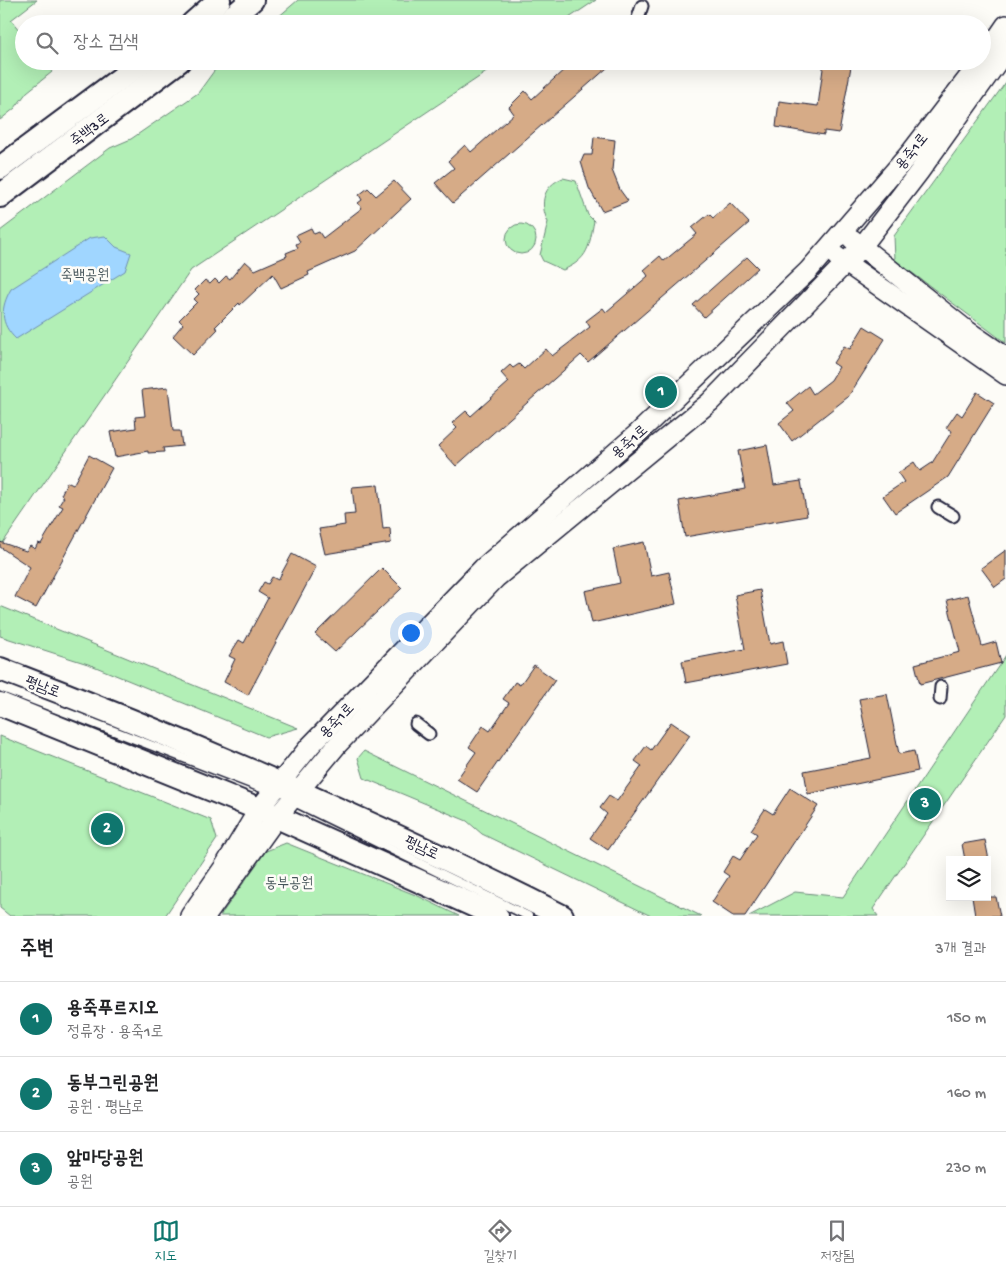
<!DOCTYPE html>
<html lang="ko">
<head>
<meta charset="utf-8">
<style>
  body { margin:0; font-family:"Gochi Hand","Poor Story",sans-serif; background:#f6f6f6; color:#202124 }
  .controls { position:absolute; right:15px; bottom:15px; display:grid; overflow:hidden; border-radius:0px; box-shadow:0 5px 20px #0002 }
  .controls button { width:45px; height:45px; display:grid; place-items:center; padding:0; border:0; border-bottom:1px solid #e0e0e0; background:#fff; color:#202124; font:25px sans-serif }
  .you { position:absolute; left:410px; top:632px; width:18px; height:18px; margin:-12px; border:4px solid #fff; border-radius:50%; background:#1a73e8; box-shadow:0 0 0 8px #1a73e833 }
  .badge { display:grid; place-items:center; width:32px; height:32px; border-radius:50%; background:#0f766e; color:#fff; font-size:16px; font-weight:700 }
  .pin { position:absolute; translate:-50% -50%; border:2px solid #fff; box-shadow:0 1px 5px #0006 }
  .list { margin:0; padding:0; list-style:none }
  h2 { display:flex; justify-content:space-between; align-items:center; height:65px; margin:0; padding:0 20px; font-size:21px }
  h2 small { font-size:16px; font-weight:400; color:#757577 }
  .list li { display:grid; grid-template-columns:32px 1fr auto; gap:15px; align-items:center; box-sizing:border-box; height:75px; padding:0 20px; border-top:1px solid #e0e0e0 }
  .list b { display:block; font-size:19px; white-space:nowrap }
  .list p { margin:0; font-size:16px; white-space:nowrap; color:#757577 }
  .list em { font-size:16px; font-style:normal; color:#757577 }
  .icon { flex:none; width:28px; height:28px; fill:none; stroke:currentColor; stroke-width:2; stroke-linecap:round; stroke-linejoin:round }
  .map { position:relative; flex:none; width:1006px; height:916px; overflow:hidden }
  .search { position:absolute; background:#fff; box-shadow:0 5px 20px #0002; left:15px; right:15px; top:15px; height:55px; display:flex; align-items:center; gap:12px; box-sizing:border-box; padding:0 18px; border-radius:28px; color:#757577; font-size:19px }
  .sheet { height:290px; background:#fff }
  nav { display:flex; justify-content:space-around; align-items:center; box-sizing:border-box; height:70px; border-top:1px solid #e0e0e0; background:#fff; font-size:14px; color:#757577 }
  nav a { display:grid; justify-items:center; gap:2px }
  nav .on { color:#0f766e }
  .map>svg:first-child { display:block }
</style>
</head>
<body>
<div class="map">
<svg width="1006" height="916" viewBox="0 0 1006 916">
  <rect width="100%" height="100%" fill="#fdfcf7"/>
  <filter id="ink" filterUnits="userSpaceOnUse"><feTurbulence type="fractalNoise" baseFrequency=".02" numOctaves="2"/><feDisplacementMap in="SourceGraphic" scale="10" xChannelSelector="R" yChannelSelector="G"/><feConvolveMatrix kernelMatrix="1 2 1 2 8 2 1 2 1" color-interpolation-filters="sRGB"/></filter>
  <g filter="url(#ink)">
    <g fill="#b2efb6" stroke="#6a8878">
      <polygon points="0,0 37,0 11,20 24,36 24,61 44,61 52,72 27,92 15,108 0,120"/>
      <polygon points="298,0 596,0 560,24 270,24"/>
      <polygon points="226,61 503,61 191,270 0,547 0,231 110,148 131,139 198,93 214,71"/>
      <polygon points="1006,82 1006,343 895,260 894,236"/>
      <path d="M 563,178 L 576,181 L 588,215 L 594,221 C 589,246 589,259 563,270 L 543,261 L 540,255 L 548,222 C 539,203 543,186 563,178 Z"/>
      <circle cx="521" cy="239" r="15"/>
      <polygon points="0,606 298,728 266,737 91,665 0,636"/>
      <polygon points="1006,655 1006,715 873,909 878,916 749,916 795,892 843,897"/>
      <polygon points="0,736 211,820 217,839 165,916 10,916 0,908"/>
      <polygon points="364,751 701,916 651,916 482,834 467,821 364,778 358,758"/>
      <polygon points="286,843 418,896 459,916 220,916 266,851"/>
    </g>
    <path fill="#a0d6ff" stroke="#6e8eb1" d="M 105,236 L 116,247 L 131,253 L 125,271 L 16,339 C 0,324 0,308 11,289 L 90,238 Z"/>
    <g fill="#d6ab87" stroke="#22223b">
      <polygon points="561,61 615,61 453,203 435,183 454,168 448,161 465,145 471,152 514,114 509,107 525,91 532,99 566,68"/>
      <polygon points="824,61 852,61 839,133 824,131 824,135 776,127 779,101 818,106"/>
      <polygon points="594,137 615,140 612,170 620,190 628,201 602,211 589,188 581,162 584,155 592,155"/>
      <polygon points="394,181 411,199 355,251 308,272 309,275 281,288 273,274 240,305 239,303 215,327 218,329 193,355 173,336 183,324 179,320 197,302 194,299 199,294 195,290 205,280 210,284 215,279 219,283 226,276 230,279 245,261 255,270 287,256 286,253 298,248 296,244 300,242 296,235 311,228 314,234 319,232 323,238 362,208 358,203 362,200 359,195 368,188 376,196"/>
      <polygon points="730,203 749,223 588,362 581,355 456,466 438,446 457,428 452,423 466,411 471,416 509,382 501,373 510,365 513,368 519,364 524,369 546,349 552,356 590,327 586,321 603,308 606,312 648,276 644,270 660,256 664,261 697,234 692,228 709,214 713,218"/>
      <polygon points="747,257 758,268 704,317 693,305"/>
      <polygon points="864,326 885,339 848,397 792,441 779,423 794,411 787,403 808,386 813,394 831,380 839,367 833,363 844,346 850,349"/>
      <polygon points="168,387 173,431 180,431 182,446 163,448 164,452 148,453 148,451 115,457 110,432 136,428 135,417 145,416 142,390"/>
      <polygon points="977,392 994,403 948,477 895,513 883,496 904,482 898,473 914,462 920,471 932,463 952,431 946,428 957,412 962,416"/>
      <polygon points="767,445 774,485 801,481 807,516 685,537 679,501 745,489 738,451"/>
      <polygon points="89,455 112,468 36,608 15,597 30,567 0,547 0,542 26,551 30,546 35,549 38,543 41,544 63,507 59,505 64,497 61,495 67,482 73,485"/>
      <polygon points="378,485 383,529 390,528 391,543 325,554 319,529 345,525 344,515 355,514 352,487"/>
      <polygon points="644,542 651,576 669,572 676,604 592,623 585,591 620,583 613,549"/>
      <polygon points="1006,550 1006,579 995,587 981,568"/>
      <polygon points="292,554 316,567 248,695 224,682 235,659 229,656 239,640 244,643 268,598 258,592 264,582 268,584 272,577 278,580"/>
      <polygon points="382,568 402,588 335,652 315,634"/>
      <polygon points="760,590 770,644 783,641 787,664 686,683 682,661 745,649 735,595"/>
      <polygon points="968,595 982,646 996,642 1001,663 920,684 915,664 960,652 947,600"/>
      <polygon points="534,665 555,680 477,792 457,779 476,752 469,747 483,726 490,731 509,703 503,699 515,682 520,685"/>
      <polygon points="887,694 899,754 914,751 918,771 808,794 804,771 871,758 859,699"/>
      <polygon points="671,722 690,735 608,850 590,838 607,814 600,808 609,796 617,801 642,766 635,761 646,746 651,750"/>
      <polygon points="790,788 818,806 745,916 733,916 712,902 729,876 723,872 733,856 740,860 757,834 751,830 765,809 773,814"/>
      <polygon points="985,840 989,860 965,860 962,844"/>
      <polygon points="972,897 996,897 1000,916 975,916"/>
    </g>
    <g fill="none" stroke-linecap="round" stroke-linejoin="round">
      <defs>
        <g id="service">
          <polyline points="0,687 272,792"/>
          <polyline points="292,801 528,916"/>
        </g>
        <g id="pedestrian">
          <polyline points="636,24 642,6"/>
          <polyline points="938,507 953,516"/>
          <polyline points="940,699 941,687"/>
          <polyline points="416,724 429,734"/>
        </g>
        <g id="tertiary">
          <polyline points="982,60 1006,25"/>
          <polyline points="852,239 965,329 1006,357"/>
          <polyline points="836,256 1006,375"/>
          <polyline points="190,916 224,867 259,809 310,746 483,568 638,433 808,271 911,152 981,61"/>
          <polyline points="206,916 277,817 338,744 496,578 710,402 863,245 919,172 1006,50"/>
        </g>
        <g id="secondary">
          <polyline points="192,24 219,0"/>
          <polyline points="224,24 252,0"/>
          <polyline points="0,168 144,61"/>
          <polyline points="0,196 179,61"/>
          <path d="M 0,669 C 192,742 379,824 562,916"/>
          <polyline points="0,704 259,809 497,916"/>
        </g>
      </defs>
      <use href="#service" stroke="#22223b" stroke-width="11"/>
      <use href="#pedestrian" stroke="#22223b" stroke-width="15"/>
      <use href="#tertiary" stroke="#22223b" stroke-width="22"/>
      <use href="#secondary" stroke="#22223b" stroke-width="26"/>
      <use href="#service" stroke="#fdfcf7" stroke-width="8"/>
      <use href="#pedestrian" stroke="#fdfcf7" stroke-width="11"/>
      <use href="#tertiary" stroke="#fdfcf7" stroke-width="19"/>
      <use href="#secondary" stroke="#fdfcf7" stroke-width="22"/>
    </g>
  </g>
  <g text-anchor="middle" stroke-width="5" stroke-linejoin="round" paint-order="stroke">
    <g font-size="15" fill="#22223b" stroke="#fdfcf7">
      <text transform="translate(89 129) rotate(-37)" y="5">죽백3로</text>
      <text transform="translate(911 151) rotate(-51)" y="5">용죽1로</text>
      <text transform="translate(629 441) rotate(-41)" y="5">용죽1로</text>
      <text transform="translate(43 686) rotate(21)" y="5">평남로</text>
      <text transform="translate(336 720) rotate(-46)" y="5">용죽1로</text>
      <text transform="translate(422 847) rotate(25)" y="5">평남로</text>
    </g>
    <g font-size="15" fill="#46555a" stroke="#fdfcf7">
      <text x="85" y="279">죽백공원</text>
      <text x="289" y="887">동부공원</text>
    </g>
  </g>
</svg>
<div class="controls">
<button><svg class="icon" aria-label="layers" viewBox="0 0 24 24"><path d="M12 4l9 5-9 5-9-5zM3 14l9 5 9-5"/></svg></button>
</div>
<div class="you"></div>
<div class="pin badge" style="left:661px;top:392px">1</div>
<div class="pin badge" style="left:107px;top:829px">2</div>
<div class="pin badge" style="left:925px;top:804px">3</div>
<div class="search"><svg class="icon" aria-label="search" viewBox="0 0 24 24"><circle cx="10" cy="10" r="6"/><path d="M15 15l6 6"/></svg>장소 검색</div>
</div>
<section class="sheet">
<h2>주변<small>3개 결과</small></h2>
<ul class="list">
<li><span class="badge">1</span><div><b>용죽푸르지오</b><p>정류장 · 용죽1로</p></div><em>150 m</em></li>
<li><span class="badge">2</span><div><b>동부그린공원</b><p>공원 · 평남로</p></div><em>160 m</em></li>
<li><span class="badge">3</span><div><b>앞마당공원</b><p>공원</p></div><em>230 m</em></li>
</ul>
</section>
<nav>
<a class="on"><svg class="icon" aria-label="map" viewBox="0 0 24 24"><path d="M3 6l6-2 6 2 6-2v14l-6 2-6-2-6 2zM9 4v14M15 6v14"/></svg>지도</a>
<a><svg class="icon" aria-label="directions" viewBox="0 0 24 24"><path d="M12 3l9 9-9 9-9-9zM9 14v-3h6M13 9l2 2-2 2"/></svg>길찾기</a>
<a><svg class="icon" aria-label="saved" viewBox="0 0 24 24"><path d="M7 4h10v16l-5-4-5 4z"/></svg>저장됨</a>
</nav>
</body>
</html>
